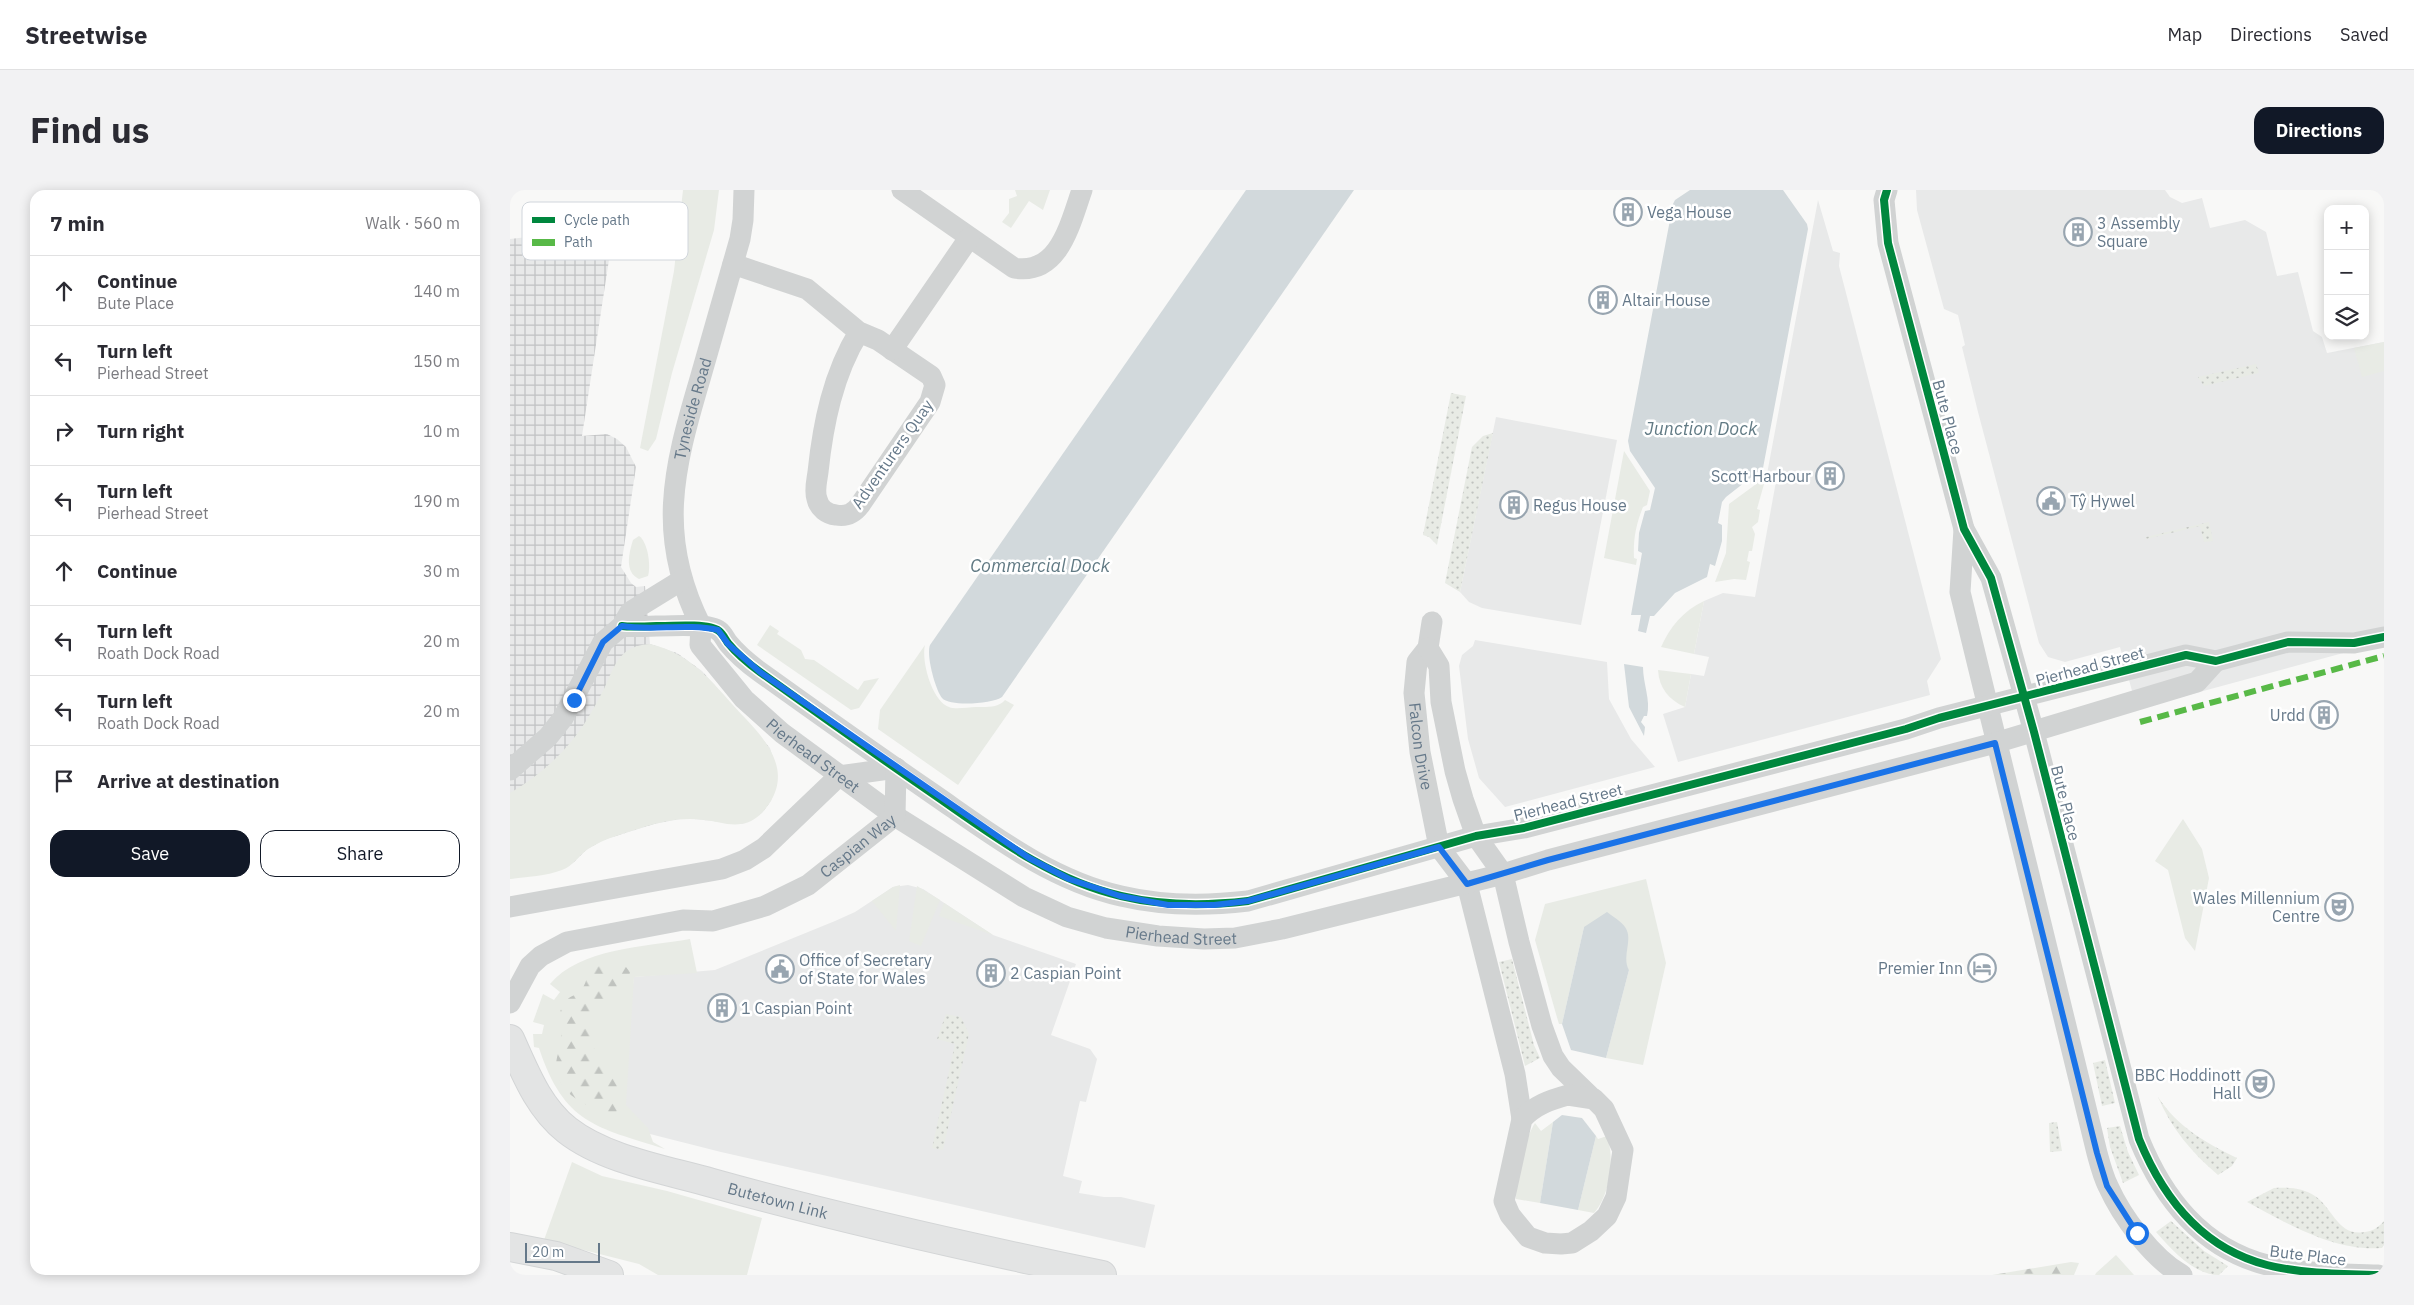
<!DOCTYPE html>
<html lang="en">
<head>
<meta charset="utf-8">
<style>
  body { margin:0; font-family:"IBM Plex Sans",sans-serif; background:#f2f2f3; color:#2b2b33 }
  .controls { position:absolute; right:15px; top:15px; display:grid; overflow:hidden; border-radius:10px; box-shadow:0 2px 12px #0003 }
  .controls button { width:45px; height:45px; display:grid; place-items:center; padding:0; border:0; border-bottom:1px solid #e1e1e2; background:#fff; color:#2b2b33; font:25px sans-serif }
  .scale { position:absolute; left:15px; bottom:12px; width:75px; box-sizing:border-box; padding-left:5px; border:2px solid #657889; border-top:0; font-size:14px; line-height:18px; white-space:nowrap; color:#657889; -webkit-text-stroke:4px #fff; paint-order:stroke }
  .stop { position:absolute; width:15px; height:15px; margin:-11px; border:4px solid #1a73e8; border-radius:50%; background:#fff }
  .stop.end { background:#1a73e8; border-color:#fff; box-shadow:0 1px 5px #0008 }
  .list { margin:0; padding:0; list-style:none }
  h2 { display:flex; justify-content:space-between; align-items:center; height:65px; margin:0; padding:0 20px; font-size:21px }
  h2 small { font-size:16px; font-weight:400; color:#7c7c81 }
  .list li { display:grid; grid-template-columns:32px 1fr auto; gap:15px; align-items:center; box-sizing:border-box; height:70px; padding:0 20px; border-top:1px solid #e1e1e2 }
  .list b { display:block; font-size:19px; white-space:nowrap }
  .list p { margin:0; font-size:16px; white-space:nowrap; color:#7c7c81 }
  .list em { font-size:16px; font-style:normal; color:#7c7c81 }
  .actions { display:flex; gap:10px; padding:15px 20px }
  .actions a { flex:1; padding:11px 0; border:1px solid #111827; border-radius:15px; text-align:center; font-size:18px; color:#111827 }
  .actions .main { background:#111827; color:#fff }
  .icon { flex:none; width:28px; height:28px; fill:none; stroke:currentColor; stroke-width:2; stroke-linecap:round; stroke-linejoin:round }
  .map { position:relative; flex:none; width:1874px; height:1085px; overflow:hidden; border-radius:15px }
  header { display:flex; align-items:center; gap:30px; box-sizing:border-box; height:70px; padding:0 25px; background:#fff; border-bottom:1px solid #e1e1e2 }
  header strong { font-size:24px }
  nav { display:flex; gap:28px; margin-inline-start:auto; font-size:18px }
  .intro { display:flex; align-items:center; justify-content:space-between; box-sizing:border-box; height:120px; padding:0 30px }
  h1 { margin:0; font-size:35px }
  .button { padding:12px 22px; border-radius:15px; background:#111827; color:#fff; font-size:18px; font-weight:700 }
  main { display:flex; gap:30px; padding:0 30px }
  aside { flex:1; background:#fff; border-radius:15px; box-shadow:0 2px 12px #0003 }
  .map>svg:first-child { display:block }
</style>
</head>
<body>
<header>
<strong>Streetwise</strong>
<nav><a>Map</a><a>Directions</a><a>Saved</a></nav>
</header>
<div class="intro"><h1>Find us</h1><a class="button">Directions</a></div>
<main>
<aside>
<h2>7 min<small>Walk · 560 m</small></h2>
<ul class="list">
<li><svg class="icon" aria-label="ahead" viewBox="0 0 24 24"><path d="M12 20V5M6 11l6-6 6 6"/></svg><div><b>Continue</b><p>Bute Place</p></div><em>140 m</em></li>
<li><svg class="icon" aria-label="left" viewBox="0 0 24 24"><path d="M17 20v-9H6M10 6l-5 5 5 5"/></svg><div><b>Turn left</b><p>Pierhead Street</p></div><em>150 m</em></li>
<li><svg class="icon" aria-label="right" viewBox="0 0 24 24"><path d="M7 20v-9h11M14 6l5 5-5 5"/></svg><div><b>Turn right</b></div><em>10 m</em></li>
<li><svg class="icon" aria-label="left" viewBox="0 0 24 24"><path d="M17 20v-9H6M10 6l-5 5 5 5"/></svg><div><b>Turn left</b><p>Pierhead Street</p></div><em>190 m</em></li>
<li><svg class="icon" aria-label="ahead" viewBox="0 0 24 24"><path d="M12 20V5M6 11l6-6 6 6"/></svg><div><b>Continue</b></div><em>30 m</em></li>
<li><svg class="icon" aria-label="left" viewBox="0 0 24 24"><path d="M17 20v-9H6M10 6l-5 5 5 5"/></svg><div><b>Turn left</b><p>Roath Dock Road</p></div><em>20 m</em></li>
<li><svg class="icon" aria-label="left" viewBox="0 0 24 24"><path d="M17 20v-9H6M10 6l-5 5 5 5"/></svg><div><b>Turn left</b><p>Roath Dock Road</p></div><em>20 m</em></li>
<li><svg class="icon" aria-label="arrive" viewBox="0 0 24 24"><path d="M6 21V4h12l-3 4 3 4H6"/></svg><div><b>Arrive at destination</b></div></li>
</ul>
<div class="actions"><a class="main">Save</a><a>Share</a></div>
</aside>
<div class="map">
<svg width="1874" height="1085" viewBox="0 0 1874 1085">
  <defs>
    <pattern id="industrial-grid" width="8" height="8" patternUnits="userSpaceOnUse" patternTransform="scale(1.25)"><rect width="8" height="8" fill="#e8e9e9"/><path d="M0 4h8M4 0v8" fill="none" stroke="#c0c2c3"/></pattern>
    <pattern id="forest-firs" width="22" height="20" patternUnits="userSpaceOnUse" patternTransform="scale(1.25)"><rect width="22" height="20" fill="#e8ebe5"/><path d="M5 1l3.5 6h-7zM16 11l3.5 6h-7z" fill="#c0c3bf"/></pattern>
    <pattern id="garden-dots" width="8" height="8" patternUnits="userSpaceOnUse" patternTransform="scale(1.25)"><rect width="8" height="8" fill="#e8ebe5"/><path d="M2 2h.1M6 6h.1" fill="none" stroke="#c0c3bf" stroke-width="1.8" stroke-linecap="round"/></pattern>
  </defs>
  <rect width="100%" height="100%" fill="#f8f8f7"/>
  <g fill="#e8e9e9">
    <polygon points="1406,0 1655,0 1660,7 1672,13 1692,8 1700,38 1735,30 1756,42 1767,86 1788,82 1803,141 1812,147 1817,163 1874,152 1874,452 1627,519 1610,457 1555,472 1538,467 1529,453 1468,222 1452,157 1455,155 1448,125 1434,119 1407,20"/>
    <polygon points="1308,10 1323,61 1330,63 1329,76 1431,469 1417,491 1420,505 1168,572 1153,524 1175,517 1181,484 1194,486 1199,467 1184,464 1194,411 1213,403 1245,407 1267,286 1257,284"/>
    <polygon points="986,227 1107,250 1071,435 972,418 959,412 950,402"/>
    <polygon points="965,450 1097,472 1099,509 1121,549 1145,577 995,617 969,588 958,549 949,476 952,465 963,456"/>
    <polygon points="398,695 413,699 483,745 566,774 541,845 580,859 587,869 576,912 570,911 553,986 572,991 569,1003 594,1007 611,1007 645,1015 635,1058 211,962 136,943 104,930 124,787 205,780 325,731 345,722 383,697"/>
  </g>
  <polygon fill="url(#industrial-grid)" points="104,37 72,246 97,244 107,249 116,257 126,277 111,377 121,393 126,397 135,396 140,454 167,463 192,481 260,558 267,581 267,594 261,611 252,623 232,634 175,628 144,634 93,650 76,660 63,673 0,689 0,49"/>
  <g fill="#e8ebe5">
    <polygon points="173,0 209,0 204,40 162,183 146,249 138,261 130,258 164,81"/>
    <polygon points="505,0 540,0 533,20 519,11 501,38 492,32 499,23 499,9 507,6"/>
    <polygon points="1874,152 1874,181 1852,187 1844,158"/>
    <path d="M 1114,261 L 1140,301 L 1137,315 L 1133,317 C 1126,334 1123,350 1124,368 L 1127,369 L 1126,375 L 1094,368 Z"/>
    <polygon points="1249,292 1254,294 1247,319 1250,320 1248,332 1242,337 1245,344 1242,361 1239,361 1237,371 1240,372 1236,390 1224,389 1205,392 1216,363 1219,314"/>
    <path d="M 129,346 C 138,352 141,376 138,386 L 129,389 C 114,382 119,363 123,350 Z"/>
    <path d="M 1194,411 L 1184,464 L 1151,457 C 1160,437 1173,421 1194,411 Z"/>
    <polygon points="260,435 269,441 267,444 291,460 295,469 304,470 348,500 354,491 369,488 349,518 341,520 247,455"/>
    <path d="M 140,454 C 186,465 205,497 236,529 C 261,555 282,585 256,618 C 250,626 241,633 231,634 C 219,636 206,631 194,630 C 173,627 154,631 134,637 C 115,643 95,648 78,659 C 69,665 63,676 52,680 C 36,686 17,687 0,689 L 0,603 C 24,589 47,570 64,548 C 76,533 85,516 94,499 C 105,475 109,456 140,454 Z"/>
    <path d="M 415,455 C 411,471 422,511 439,517 C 446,520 458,517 466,517 C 477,517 488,518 495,510 L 504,515 L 448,595 L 368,539 L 370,520 Z"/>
    <path d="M 1148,480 L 1181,484 L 1175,517 C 1159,510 1149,498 1148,480 Z"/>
    <polygon points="1673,629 1692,659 1699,688 1685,761 1675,748 1658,680 1645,671"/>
    <polygon points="1136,689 1156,773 1133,875 1096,868 1119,780 1115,773 1118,745 1074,737 1052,834 1049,834 1046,824 1025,750 1035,714"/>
    <polygon points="390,695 386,741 362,711 383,697"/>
    <polygon points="407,696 430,710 411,756 399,751"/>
    <polygon points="434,713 483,745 429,726"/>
    <path d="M 180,749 L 187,783 L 124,787 L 116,915 L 138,938 L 143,952 L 155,959 C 86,937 54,934 29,858 L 24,857 L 23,844 L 32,844 L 34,835 L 23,832 L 33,804 L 44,810 L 50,802 L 40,794 C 70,758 135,757 180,749 Z"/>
    <path d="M 1043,932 L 1030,1013 L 1006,1009 C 1006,988 1014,950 1025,933 L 1031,941 Z"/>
    <path d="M 1086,946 L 1088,949 L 1097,946 C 1105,969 1100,1005 1084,1023 L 1068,1020 Z"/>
    <polygon points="62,972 92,986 157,1001 252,1028 237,1085 148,1085 129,1074 34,1050"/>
    <polygon points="1606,1065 1624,1085 1585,1085 1586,1083"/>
  </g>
  <g fill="url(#forest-firs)">
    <path d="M 86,773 L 91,773 L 103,779 L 116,777 L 120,782 L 118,794 L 92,812 L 79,828 L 81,852 L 88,866 L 108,888 L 111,919 L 104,923 C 78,919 45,904 46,873 C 47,865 50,858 51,850 C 53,835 42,829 57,810 C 61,805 68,805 72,799 C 78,791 77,779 86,773 Z"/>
    <polygon points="1561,1072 1569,1073 1564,1085 1482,1085"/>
  </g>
  <g fill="url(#garden-dots)">
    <polygon points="1746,174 1749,183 1694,196 1688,187"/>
    <polygon points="941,203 956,206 927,355 919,347 913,345"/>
    <polygon points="983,243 950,402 935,393 962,257 973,246"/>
    <polygon points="1699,332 1703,351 1694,352 1690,336 1636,349 1636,347"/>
    <polygon points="1002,769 1024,855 1030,868 1015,876 989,772"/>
    <polygon points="436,824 451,827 459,844 433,960 422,958 445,854 427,849"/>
    <polygon points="1595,870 1605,913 1592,916 1583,873"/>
    <path d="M 1648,907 C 1668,937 1694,952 1727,968 L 1722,976 L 1708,985 C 1682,963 1661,938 1648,907 Z"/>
    <polygon points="1547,932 1552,961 1540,962 1539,933"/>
    <polygon points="1610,936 1618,962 1629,985 1613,993 1600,957 1597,938"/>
    <path d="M 1764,998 C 1779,997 1793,998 1805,1006 C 1823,1018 1828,1047 1855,1042 C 1863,1041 1869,1037 1874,1031 L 1874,1055 L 1872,1058 C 1825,1062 1776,1033 1737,1012 Z"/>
    <path d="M 1661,1031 L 1694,1061 L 1718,1076 L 1709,1085 C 1684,1085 1662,1060 1646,1042 Z"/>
  </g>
  <g fill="#d2d9dc">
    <path d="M 736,0 L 844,0 L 492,507 C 482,514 440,517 432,508 C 425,499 416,465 420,455 Z"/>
    <polygon points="1180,0 1273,0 1297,34 1298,39 1253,278 1216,307 1212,312 1208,333 1212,335 1212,351 1205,376 1200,374 1197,387 1165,403 1144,426 1140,426 1136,443 1128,441 1131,425 1121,425 1132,363 1128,361 1129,343 1135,321 1140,320 1145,298 1120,261 1118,251 1163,14 1165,10"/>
    <path d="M 1114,474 L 1133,477 C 1133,494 1141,510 1137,526 L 1134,526 L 1131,532 L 1135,537 L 1134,546 L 1119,517 Z"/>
    <path d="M 1097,722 C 1102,726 1111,731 1115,737 C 1124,749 1111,767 1119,780 L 1096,868 L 1061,860 L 1052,834 L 1074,737 Z"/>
    <polygon points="1052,925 1072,928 1086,946 1068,1020 1030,1013 1043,932"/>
  </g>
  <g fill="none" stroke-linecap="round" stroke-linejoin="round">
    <defs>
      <g id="primary">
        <path id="s5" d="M 0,849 C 15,882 28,917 57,940 C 95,970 157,980 202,993 C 331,1029 461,1058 592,1085"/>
        <polyline points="0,1057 46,1066 99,1085"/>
      </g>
    </defs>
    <use href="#primary" stroke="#d3d5d6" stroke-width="30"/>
    <g stroke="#d1d3d3" stroke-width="21">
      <path d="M 392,0 L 504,78 C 549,86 560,34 572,0"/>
      <path d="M 1377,0 L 1374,10 L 1378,53 L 1454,339 L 1481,388 L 1524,542 L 1629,949 C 1653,1008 1691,1058 1757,1075 C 1793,1084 1831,1084 1868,1085"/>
      <path d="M 223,74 L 297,99 L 349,142 L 368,150 L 421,186 L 425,195 L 420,212 L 350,315 C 344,323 337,327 326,325 C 317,324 309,318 307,309 C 304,301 307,290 308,282 C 313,234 323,184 349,142"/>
      <polyline points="382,160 459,48"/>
      <path d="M 1454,339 L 1450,402 L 1587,963 C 1590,974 1593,986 1598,996 C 1612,1027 1642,1068 1672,1085"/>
      <path id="s1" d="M 922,432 L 918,458 L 907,472 L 904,503 L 910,562 L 929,657 L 957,694 L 1005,884 L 1012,929"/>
      <path d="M 112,436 C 132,439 196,430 209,441 C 213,444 215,449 218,453 C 227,464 239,474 250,482 C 307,523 365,564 423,604 C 481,644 540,690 611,706 C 653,716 695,716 738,711 L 966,646 L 1014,638 L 1396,539 L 1429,528 L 1676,465 L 1706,471 L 1778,452 L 1844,453 L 1874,447"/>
      <path id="s2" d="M 191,436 L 190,455 L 234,509 L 272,543 L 385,626 L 514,707 L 557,727 L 596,738 L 648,746 L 694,749 L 725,748 L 772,739 L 993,684 L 1038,670 L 1485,553 L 1687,492 L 1706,471"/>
      <path id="s3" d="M 191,436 C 146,347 163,280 190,189 C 203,142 217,96 230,49 L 233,30 L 234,0"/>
      <polyline points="918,458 929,476 931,512 945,581 953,609 966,646 993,684 1009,752 1032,836 1043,866 1051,878 1081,907"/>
      <polyline points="0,580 38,547 53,528 93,452 112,436 120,422 172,390"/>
      <polyline points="0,717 212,679 235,670 254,658 329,586 386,578"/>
      <path id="s4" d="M 0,813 L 20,776 L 31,766 L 57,752 L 173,730 L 203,731 L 255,716 L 298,695 L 385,626 L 386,578"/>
      <path d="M 1058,905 L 1084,909 L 1094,919 L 1113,960 L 1106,1007 L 1097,1026 L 1081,1041 L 1062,1053 L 1051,1054 L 1035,1053 L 1018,1047 L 1000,1025 L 994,1011 L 1012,929 C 1025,915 1040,910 1058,905 Z"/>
    </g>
    <use href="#primary" stroke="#e3e4e4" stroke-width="28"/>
    <polyline stroke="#58b947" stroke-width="6" stroke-dasharray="12 6" stroke-linecap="butt" points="1630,532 1874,466"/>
    <defs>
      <g id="cycleway">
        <path d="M 1377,0 L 1374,10 L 1378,53 L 1454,339 L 1481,388 L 1524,542 L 1629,949 C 1653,1008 1691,1058 1757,1075 C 1793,1084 1831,1084 1868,1085"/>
        <path d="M 112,436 C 132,439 196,430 209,441 C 213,444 215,449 218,453 C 227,464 239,474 250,482 C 307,523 365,564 423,604 C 481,644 540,690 611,706 C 653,716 695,716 738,711 L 966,646 L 1014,638 L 1396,539 L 1429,528 L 1676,465 L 1706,471 L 1778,452 L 1844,453 L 1874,447"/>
      </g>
    </defs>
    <use href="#cycleway" stroke="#fff" stroke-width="11"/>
    <use href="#cycleway" stroke="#00873e" stroke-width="8"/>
  </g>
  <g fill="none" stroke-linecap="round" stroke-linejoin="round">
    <path stroke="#1a73e8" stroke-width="6" d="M 64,510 L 93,452 L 112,436 C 144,441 176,433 208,440 L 218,454 L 250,482 L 519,668 L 559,689 L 610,706 L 658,715 L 704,715 L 738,711 L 929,657 L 957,694 L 1038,670 L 1485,553 L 1587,963 L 1597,996 L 1627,1043"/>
  </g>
  <defs>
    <symbol id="building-ring" viewBox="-11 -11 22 22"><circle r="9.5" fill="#fff" stroke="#98a5b0" stroke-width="1.5"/><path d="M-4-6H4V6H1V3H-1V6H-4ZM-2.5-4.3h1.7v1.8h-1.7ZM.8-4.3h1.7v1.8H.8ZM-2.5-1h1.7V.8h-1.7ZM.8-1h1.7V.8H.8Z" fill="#98a5b0"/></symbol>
    <symbol id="civic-ring" viewBox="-11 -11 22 22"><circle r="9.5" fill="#fff" stroke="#98a5b0" stroke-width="1.5"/><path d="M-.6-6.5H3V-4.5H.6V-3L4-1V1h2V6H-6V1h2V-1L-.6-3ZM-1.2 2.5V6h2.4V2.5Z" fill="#98a5b0"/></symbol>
    <symbol id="theatre-ring" viewBox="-11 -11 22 22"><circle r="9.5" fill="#fff" stroke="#98a5b0" stroke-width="1.5"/><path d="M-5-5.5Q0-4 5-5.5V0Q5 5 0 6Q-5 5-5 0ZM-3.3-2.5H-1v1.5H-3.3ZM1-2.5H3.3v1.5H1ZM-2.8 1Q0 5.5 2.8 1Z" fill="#98a5b0"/></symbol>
    <symbol id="hotel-ring" viewBox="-11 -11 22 22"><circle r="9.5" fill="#fff" stroke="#98a5b0" stroke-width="1.5"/><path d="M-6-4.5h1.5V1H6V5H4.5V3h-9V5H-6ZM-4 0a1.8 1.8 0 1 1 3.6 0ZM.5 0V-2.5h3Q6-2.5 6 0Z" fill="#98a5b0"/></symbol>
  </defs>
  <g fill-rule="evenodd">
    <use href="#building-ring" x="1102" y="6" width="32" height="32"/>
    <use href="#building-ring" x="1552" y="26" width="32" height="32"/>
    <use href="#building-ring" x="1077" y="94" width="32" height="32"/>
    <use href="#building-ring" x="1304" y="270" width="32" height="32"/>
    <use href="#civic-ring" x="1525" y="295" width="32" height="32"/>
    <use href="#building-ring" x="988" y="299" width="32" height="32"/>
    <use href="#building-ring" x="1798" y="509" width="32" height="32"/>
    <use href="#theatre-ring" x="1813" y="701" width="32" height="32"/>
    <use href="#hotel-ring" x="1456" y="762" width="32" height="32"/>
    <use href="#civic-ring" x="254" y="763" width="32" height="32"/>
    <use href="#building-ring" x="465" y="767" width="32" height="32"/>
    <use href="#building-ring" x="196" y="802" width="32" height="32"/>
    <use href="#theatre-ring" x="1734" y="878" width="32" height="32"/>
  </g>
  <g text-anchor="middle" stroke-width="5" stroke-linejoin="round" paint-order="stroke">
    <g font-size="16" fill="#657889" stroke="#fff" text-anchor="start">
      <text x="1137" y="28">Vega House</text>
      <text x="1587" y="39">3 Assembly<tspan x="1587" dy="18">Square</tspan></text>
      <text x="1112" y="116">Altair House</text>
      <text x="1301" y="292" text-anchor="end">Scott Harbour</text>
      <text x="1560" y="317">Tŷ Hywel</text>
      <text x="1023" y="321">Regus House</text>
      <text x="1795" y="531" text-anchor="end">Urdd</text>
      <text x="1810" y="714" text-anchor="end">Wales Millennium<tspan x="1810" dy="18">Centre</tspan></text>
      <text x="289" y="776">Office of Secretary<tspan x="289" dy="18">of State for Wales</tspan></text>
      <text x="1453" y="784" text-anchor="end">Premier Inn</text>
      <text x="500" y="789">2 Caspian Point</text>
      <text x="231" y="824">1 Caspian Point</text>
      <text x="1731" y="891" text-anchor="end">BBC Hoddinott<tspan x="1731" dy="18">Hall</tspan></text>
    </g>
    <g font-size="16" fill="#657889" stroke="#fff">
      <text dy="6" stroke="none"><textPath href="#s3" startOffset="224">Tyneside Road</textPath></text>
      <text transform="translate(1438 227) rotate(75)" y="6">Bute Place</text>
      <text transform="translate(382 264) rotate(-55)" y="6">Adventurers Quay</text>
      <text transform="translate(1580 476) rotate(-15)" y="6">Pierhead Street</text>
      <text dy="6" stroke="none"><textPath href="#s1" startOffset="129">Falcon Drive</textPath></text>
      <text dy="6" stroke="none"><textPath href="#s2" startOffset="178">Pierhead Street</textPath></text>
      <text transform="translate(1058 612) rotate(-14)" y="6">Pierhead Street</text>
      <text transform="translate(1556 613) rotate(76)" y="6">Bute Place</text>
      <text dy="6" stroke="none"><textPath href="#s4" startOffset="400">Caspian Way</textPath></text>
      <text dy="6" stroke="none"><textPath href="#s2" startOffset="596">Pierhead Street</textPath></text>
      <text dy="6" stroke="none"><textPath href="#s5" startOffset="332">Butetown Link</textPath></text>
      <text transform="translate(1798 1065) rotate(7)" y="6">Bute Place</text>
    </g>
    <g font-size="18" font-style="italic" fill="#617a84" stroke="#fff">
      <text x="1191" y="245">Junction Dock</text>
      <text x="530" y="382">Commercial Dock</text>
    </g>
  </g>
  <rect x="12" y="12" width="166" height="58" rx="8" fill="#fff" stroke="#d1d6dc" stroke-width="1"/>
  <rect x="22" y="27" width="23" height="6" fill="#00873e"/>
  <rect x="22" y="49" width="23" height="7" fill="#58b947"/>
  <g font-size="14" fill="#657889">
    <text x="54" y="35">Cycle path</text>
    <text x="54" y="57">Path</text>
  </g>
</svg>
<div class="controls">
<button>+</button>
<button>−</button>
<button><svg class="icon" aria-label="layers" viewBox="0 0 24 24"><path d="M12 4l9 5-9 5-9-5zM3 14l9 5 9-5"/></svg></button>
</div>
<div class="scale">20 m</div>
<div class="stop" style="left:1627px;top:1043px"></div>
<div class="stop end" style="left:64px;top:510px"></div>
</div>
</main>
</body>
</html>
